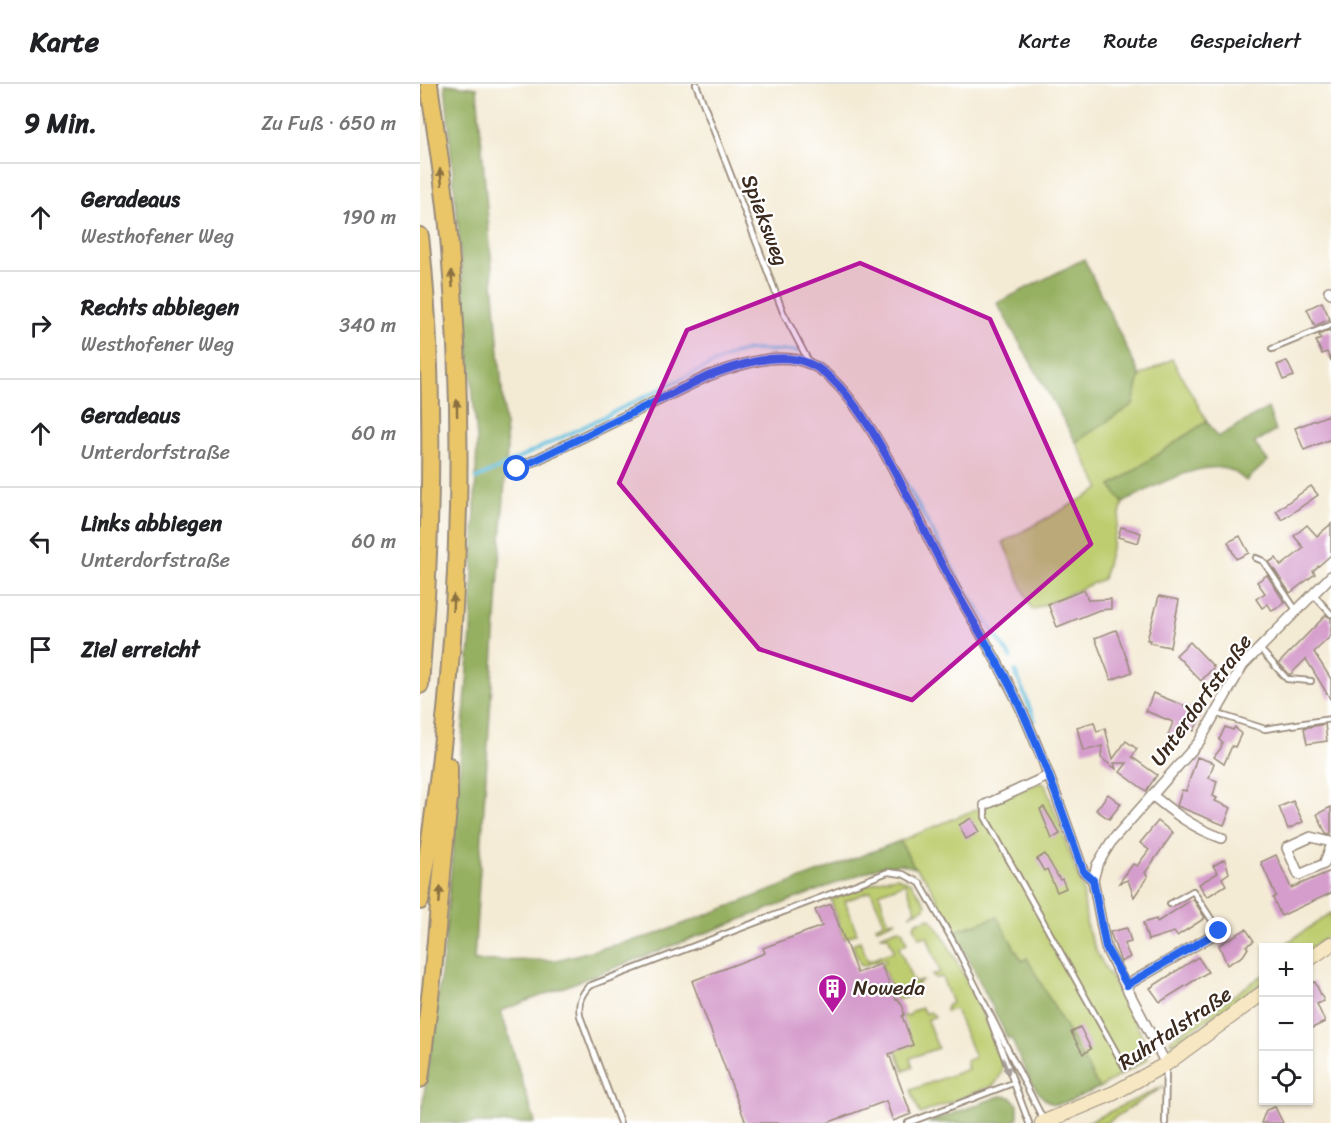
<!DOCTYPE html>
<html lang="de">
<head>
<meta charset="utf-8">
<style>
  body { margin:0; font-family:Sriracha,sans-serif; background:#f2f2f2; color:#202124 }
  .controls { position:absolute; right:18px; bottom:18px; display:grid; overflow:hidden; border-radius:0px; box-shadow:0 2px 4px #0004 }
  .controls button { width:54px; height:54px; display:grid; place-items:center; padding:0; border:0; border-bottom:2px solid #e0e0e0; background:#fff; color:#202124; font:30px sans-serif }
  .stop { position:absolute; width:18px; height:18px; margin:-14px; border:4px solid #2563eb; border-radius:50%; background:#fff }
  .stop.end { background:#2563eb; border-color:#fff; box-shadow:0 2px 6px #0008 }
  .list { margin:0; padding:0; list-style:none }
  h2 { display:flex; justify-content:space-between; align-items:center; height:78px; margin:0; padding:0 24px; font-size:26px }
  h2 small { font-size:20px; font-weight:400; color:#757577 }
  .list li { display:grid; grid-template-columns:39px 1fr auto; gap:18px; align-items:center; box-sizing:border-box; height:108px; padding:0 24px; border-top:2px solid #e0e0e0 }
  .list b { display:block; font-size:22px; white-space:nowrap }
  .list p { margin:0; font-size:20px; white-space:nowrap; color:#757577 }
  .list em { font-size:20px; font-style:normal; color:#757577 }
  .icon { flex:none; width:33px; height:33px; fill:none; stroke:currentColor; stroke-width:2; stroke-linecap:round; stroke-linejoin:round }
  .map { position:relative; flex:none; width:911px; height:1039px; overflow:hidden }
  header { display:flex; align-items:center; gap:36px; box-sizing:border-box; height:84px; padding:0 30px; background:#fff; border-bottom:2px solid #e0e0e0 }
  header strong { font-size:28px }
  nav { display:flex; gap:33px; margin-inline-start:auto; font-size:21px }
  main { display:flex }
  aside { flex:1; background:#fff }
  .map>svg:first-child { display:block }
</style>
</head>
<body>
<header>
<strong>Karte</strong>
<nav><a>Karte</a><a>Route</a><a>Gespeichert</a></nav>
</header>
<main>
<aside>
<h2>9 Min.<small>Zu Fuß · 650 m</small></h2>
<ul class="list">
<li><svg class="icon" aria-label="ahead" viewBox="0 0 24 24"><path d="M12 20V5M6 11l6-6 6 6"/></svg><div><b>Geradeaus</b><p>Westhofener Weg</p></div><em>190 m</em></li>
<li><svg class="icon" aria-label="right" viewBox="0 0 24 24"><path d="M7 20v-9h11M14 6l5 5-5 5"/></svg><div><b>Rechts abbiegen</b><p>Westhofener Weg</p></div><em>340 m</em></li>
<li><svg class="icon" aria-label="ahead" viewBox="0 0 24 24"><path d="M12 20V5M6 11l6-6 6 6"/></svg><div><b>Geradeaus</b><p>Unterdorfstraße</p></div><em>60 m</em></li>
<li><svg class="icon" aria-label="left" viewBox="0 0 24 24"><path d="M17 20v-9H6M10 6l-5 5 5 5"/></svg><div><b>Links abbiegen</b><p>Unterdorfstraße</p></div><em>60 m</em></li>
<li><svg class="icon" aria-label="arrive" viewBox="0 0 24 24"><path d="M6 21V4h12l-3 4 3 4H6"/></svg><div><b>Ziel erreicht</b></div></li>
</ul>
</aside>
<div class="map">
<svg width="911" height="1039" viewBox="0 0 911 1039">
  <rect width="100%" height="100%" fill="#fff"/>
  <filter id="ink" filterUnits="userSpaceOnUse"><feTurbulence type="fractalNoise" baseFrequency=".0167" numOctaves="2"/><feDisplacementMap in="SourceGraphic" scale="12" xChannelSelector="R" yChannelSelector="G"/><feConvolveMatrix kernelMatrix="1 2 1 2 8 2 1 2 1" color-interpolation-filters="sRGB"/></filter>
  <filter id="wash" filterUnits="userSpaceOnUse"><feTurbulence type="fractalNoise" baseFrequency=".008" numOctaves="4" result="noise"/><feDisplacementMap in="SourceGraphic" scale="24" xChannelSelector="R" yChannelSelector="G"/><feGaussianBlur stdDeviation="1.35" result="paint"/><feColorMatrix in="noise" values="0 0 0 0 0 0 0 0 0 0 0 0 0 0 0 0 0 1.4 0 .05"/><feComposite in="paint" operator="in"/></filter>
  <g filter="url(#wash)">
    <rect width="100%" height="100%" fill="#f4ebd5"/>
    <g fill="#becd6f" stroke="#7c7c46" stroke-width="1.5">
      <polygon points="752,275 787,337 691,402 703,419 683,495 612,526 583,458 680,405 656,358 713,320 720,292"/>
      <polygon points="619,699 625,700 663,807 667,844 676,867 729,964 723,968 728,975 679,1004 607,875 602,877 577,834 535,847 506,795 495,784 480,757"/>
      <polygon points="477,793 491,799 506,820 505,824 489,831 496,826 485,799 459,809 468,837 477,836 457,844 456,842 464,838 451,807 425,817 437,849 424,855 411,816 463,795"/>
      <polygon points="911,829 911,850 889,865 861,863"/>
      <path d="M 510,834 C 525,848 578,958 582,980 C 583,988 580,994 574,1001 L 500,1030 L 491,1006 L 548,985 L 546,977 L 555,973 L 535,925 L 526,927 L 527,922 L 532,919 L 522,893 L 515,894 L 512,891 L 520,888 L 507,852 L 499,854 L 494,842 L 497,838 Z"/>
      <polygon points="478,845 482,846 487,859 479,863 493,898 501,897 495,902 497,910 476,916 461,880 466,878 465,875 441,882 432,860 440,857 448,877 474,867 468,852 460,852"/>
      <polygon points="843,891 843,898 752,960 750,956"/>
      <polygon points="502,924 505,930 510,928 515,932 507,936 518,964 490,974 493,983 484,987 476,967 482,932 489,932 492,927"/>
      <polygon points="744,1002 686,1039 666,1039"/>
    </g>
    <g fill="#96b062" stroke="#686d40" stroke-width="1.5">
      <polygon points="25,0 57,4 87,365 54,877 136,876 234,851 480,757 495,784 481,780 459,783 81,927 115,1039 0,1039 24,868 51,550 57,356"/>
      <polygon points="664,175 720,292 713,320 656,358 577,219"/>
      <path d="M 848,324 L 856,347 L 834,359 L 848,377 L 826,397 C 821,393 816,388 810,386 C 782,375 728,405 703,419 L 691,402 L 787,337 L 798,353 Z"/>
      <path d="M 577,833 L 602,877 L 607,874 L 679,1004 C 666,1009 652,1017 639,1020 C 617,1024 599,971 591,954 L 588,955 L 535,847 Z"/>
      <polygon points="580,1012 591,1013 598,1021 598,1033 593,1039 508,1039"/>
    </g>
    <g fill="none" stroke-linecap="round" stroke-linejoin="round">
      <g stroke="#5ebcdc" stroke-width="4">
        <polyline points="403,279 423,301"/>
        <polyline points="472,374 538,494 591,574"/>
        <polyline points="56,395 313,270 329,266 378,267"/>
        <polyline points="595,587 615,637"/>
      </g>
    </g>
    <g id="blocks">
      <g fill="#d59dcc">
        <polygon points="902,218 910,235 895,242 887,225"/>
        <polygon points="909,246 911,250 911,277 907,268 902,270 896,257 901,255 899,251"/>
        <polygon points="867,277 874,292 863,296 857,281"/>
        <polygon points="911,330 911,355 884,366 875,344"/>
        <polygon points="891,402 898,411 862,436 856,427"/>
        <polygon points="911,440 911,471 893,487 895,490 870,509 849,478 856,474 861,482 884,464 874,452 887,441 897,452"/>
        <polygon points="701,443 721,449 718,459 698,453"/>
        <polygon points="820,452 829,469 816,475 808,458"/>
        <polygon points="847,491 865,519 852,527 848,520 842,524 836,515 845,509 837,498"/>
        <polygon points="664,506 668,516 691,515 691,525 679,526 637,543 628,520"/>
        <polygon points="739,512 759,516 750,563 729,559 730,556 727,556"/>
        <polygon points="906,531 911,534 911,552 894,568 911,595 911,616 886,575 870,591 859,579"/>
        <polygon points="696,546 712,588 691,596 675,554"/>
        <polygon points="770,558 794,583 781,597 756,571"/>
        <polygon points="733,609 782,629 774,647 764,642 759,655 748,651 753,638 726,627"/>
        <polygon points="674,638 677,648 685,644 693,675 706,657 717,665 712,673 737,691 726,707 700,688 707,679 694,679 696,685 681,674 682,662 663,667 657,643"/>
        <polygon points="905,640 907,657 887,660 884,644"/>
        <polygon points="805,643 813,646 815,643 821,650 815,663 812,662 804,680 794,673 801,664 802,658 799,656"/>
        <polygon points="777,673 794,679 789,694 797,697 793,712 797,714 795,717 811,724 804,741 757,722 762,706 766,707"/>
        <polygon points="688,710 701,720 689,735 676,726"/>
        <polygon points="873,717 883,738 868,745 859,723"/>
        <polygon points="624,723 640,750 632,755 620,725"/>
        <polygon points="911,723 911,751 906,750 897,730"/>
        <polygon points="551,734 559,748 546,755 539,741"/>
        <polygon points="738,737 753,749 725,789 728,792 714,813 708,796 699,799 713,780 717,782 729,766 720,759"/>
        <polygon points="625,770 640,796 642,795 646,804 637,808 627,785 624,787 617,775"/>
        <polygon points="856,771 871,804 911,787 911,809 861,832 853,814 856,812 841,778"/>
        <polygon points="805,775 809,789 802,794 806,801 787,813 779,800 798,789 793,782"/>
        <polygon points="773,815 785,834 757,852 754,848 728,856 723,839 736,835 737,838"/>
        <polygon points="411,820 437,889 461,880 476,916 478,915 483,923 484,931 482,932 493,961 469,970 491,1030 473,1037 466,1017 407,1039 326,1039 272,897 345,869 343,864 402,842 395,826"/>
        <polygon points="707,844 711,858 704,860 710,873 701,878 690,848"/>
        <polygon points="826,845 834,857 826,862 828,864 823,872 807,881 799,861"/>
        <polygon points="778,873 788,888 740,918 730,904"/>
        <polygon points="895,898 904,917 897,920 905,938 888,946 888,900"/>
        <polygon points="660,943 671,965 663,970 651,948"/>
        <polygon points="855,1023 863,1039 841,1039 846,1026"/>
      </g>
    </g>
  </g>
  <g filter="url(#ink)">
    <use href="#blocks" fill-opacity="0" stroke="#988a7a" stroke-width="1.5"/>
    <g fill="none" stroke-linecap="round" stroke-linejoin="round">
      <defs>
        <g id="service">
          <polyline points="276,0 363,228 389,278"/>
          <polyline points="852,265 911,241"/>
          <polyline points="836,474 843,477 876,526"/>
          <polyline points="893,510 911,530"/>
          <polyline points="839,564 867,595 891,597"/>
          <polyline points="795,629 845,645 911,635"/>
          <polyline points="565,721 565,733 705,984 725,971"/>
          <polyline points="750,820 773,807 799,847"/>
          <polyline points="570,935 609,1039"/>
          <path d="M 200,1039 L 160,932 C 158,919 160,912 169,902 L 468,788 L 483,790 L 500,799 L 533,857 L 623,1035"/>
          <polyline points="488,1039 593,999"/>
          <polyline points="745,1039 746,982"/>
        </g>
        <g id="minor">
          <polyline points="909,207 911,209"/>
          <path d="M 97,385 L 288,292 C 318,281 359,266 390,280 C 444,303 498,439 527,490 C 554,540 585,587 607,638 C 628,687 646,737 663,787 L 673,796"/>
          <path d="M 732,711 C 755,730 774,744 802,754"/>
          <polyline points="565,721 628,692"/>
          <polyline points="911,758 891,753 867,764 879,791 904,780 911,763"/>
          <polyline points="707,901 803,845"/>
          <polyline points="746,980 686,864 673,796 677,781 691,758 779,658 823,581 911,492"/>
        </g>
        <g id="secondary">
          <polyline points="888,876 911,860"/>
          <polyline points="622,1039 694,1009 746,980 844,908"/>
        </g>
        <g id="motorway">
          <path d="M 0,152 C 16,301 12,452 0,601"/>
          <path d="M 0,817 C 38,599 48,373 29,153 C 25,102 16,51 9,0"/>
          <polyline points="0,995 13,888 29,714 29,682"/>
        </g>
      </defs>
      <use href="#service" stroke="#988a7a" stroke-width="8"/>
      <use href="#minor" stroke="#988a7a" stroke-width="12"/>
      <use href="#secondary" stroke="#988a7a" stroke-width="16"/>
      <use href="#motorway" stroke="#988a7a" stroke-width="20"/>
      <use href="#service" stroke="#fff" stroke-width="4.5"/>
      <use href="#minor" stroke="#fff" stroke-width="9"/>
      <use href="#secondary" stroke="#f7e8c3" stroke-width="14"/>
      <use href="#motorway" stroke="#eac669" stroke-width="16"/>
    </g>
    <defs><path id="oneway-solid" d="M-6-.8H1V-3.2L6.5 0L1 3.2V.8H-6Z" transform="scale(1.5)"/></defs>
    <g fill="#8a7040">
      <use href="#oneway-solid" transform="translate(21 93) rotate(-97)"/>
      <use href="#oneway-solid" transform="translate(32 195) rotate(-94)"/>
      <use href="#oneway-solid" transform="translate(37 324) rotate(-91)"/>
      <use href="#oneway-solid" transform="translate(33 519) rotate(-87)"/>
      <use href="#oneway-solid" transform="translate(20 811) rotate(-85)"/>
    </g>
    <use fill="#a79f9a" href="#oneway-solid" transform="translate(586 982) rotate(69)"/>
  </g>
  <g fill="none" stroke-linecap="round" stroke-linejoin="round" filter="url(#ink)">
    <path stroke="#2563eb" stroke-width="8" d="M 97,385 L 288,292 C 318,281 359,266 390,280 C 444,303 498,439 527,490 C 553,540 585,586 607,638 C 628,686 646,737 663,787 L 673,796 L 686,864 L 707,901 L 799,847"/>
  </g>
  <path fill="#b5179e" fill-opacity="0.2" stroke="#b5179e" stroke-width="4.5" stroke-linejoin="round" d="M 440,179 L 570,235 L 671,460 L 492,616 L 339,565 L 199,399 L 267,246 Z"/>
  <defs>
    <symbol id="building-pin" viewBox="-11 -11 22 30"><path d="M0 17L-7.5 6A9.5 9.5 0 1 1 7.5 6Z" fill="#b5179e" stroke="#fff"/><path d="M-4-6H4V6H1V3H-1V6H-4ZM-2.5-4.3h1.7v1.8h-1.7ZM.8-4.3h1.7v1.8H.8ZM-2.5-1h1.7V.8h-1.7ZM.8-1h1.7V.8H.8Z" fill="#fff"/></symbol>
  </defs>
  <g fill-rule="evenodd">
    <use href="#building-pin" x="396" y="888" width="33" height="45"/>
  </g>
  <g text-anchor="middle" stroke-width="4.5" stroke-linejoin="round" paint-order="stroke">
    <g font-size="21" fill="#3b2a1e" stroke="#fff">
      <text transform="translate(345 136) rotate(69)" y="7">Spieksweg</text>
      <text transform="translate(781 616) rotate(-54)" y="7">Unterdorfstraße</text>
      <text transform="translate(755 944) rotate(-34)" y="7">Ruhrtalstraße</text>
    </g>
    <g font-size="21" fill="#3b2a1e" stroke="#fff" text-anchor="start">
      <text x="433" y="911">Noweda</text>
    </g>
  </g>
</svg>
<div class="controls">
<button>+</button>
<button>−</button>
<button><svg class="icon" aria-label="locate" viewBox="0 0 24 24"><circle cx="12" cy="12" r="6"/><path d="M12 2v4M12 18v4M2 12h4M18 12h4"/></svg></button>
</div>
<div class="stop" style="left:97px;top:385px"></div>
<div class="stop end" style="left:799px;top:847px"></div>
</div>
</main>
</body>
</html>
